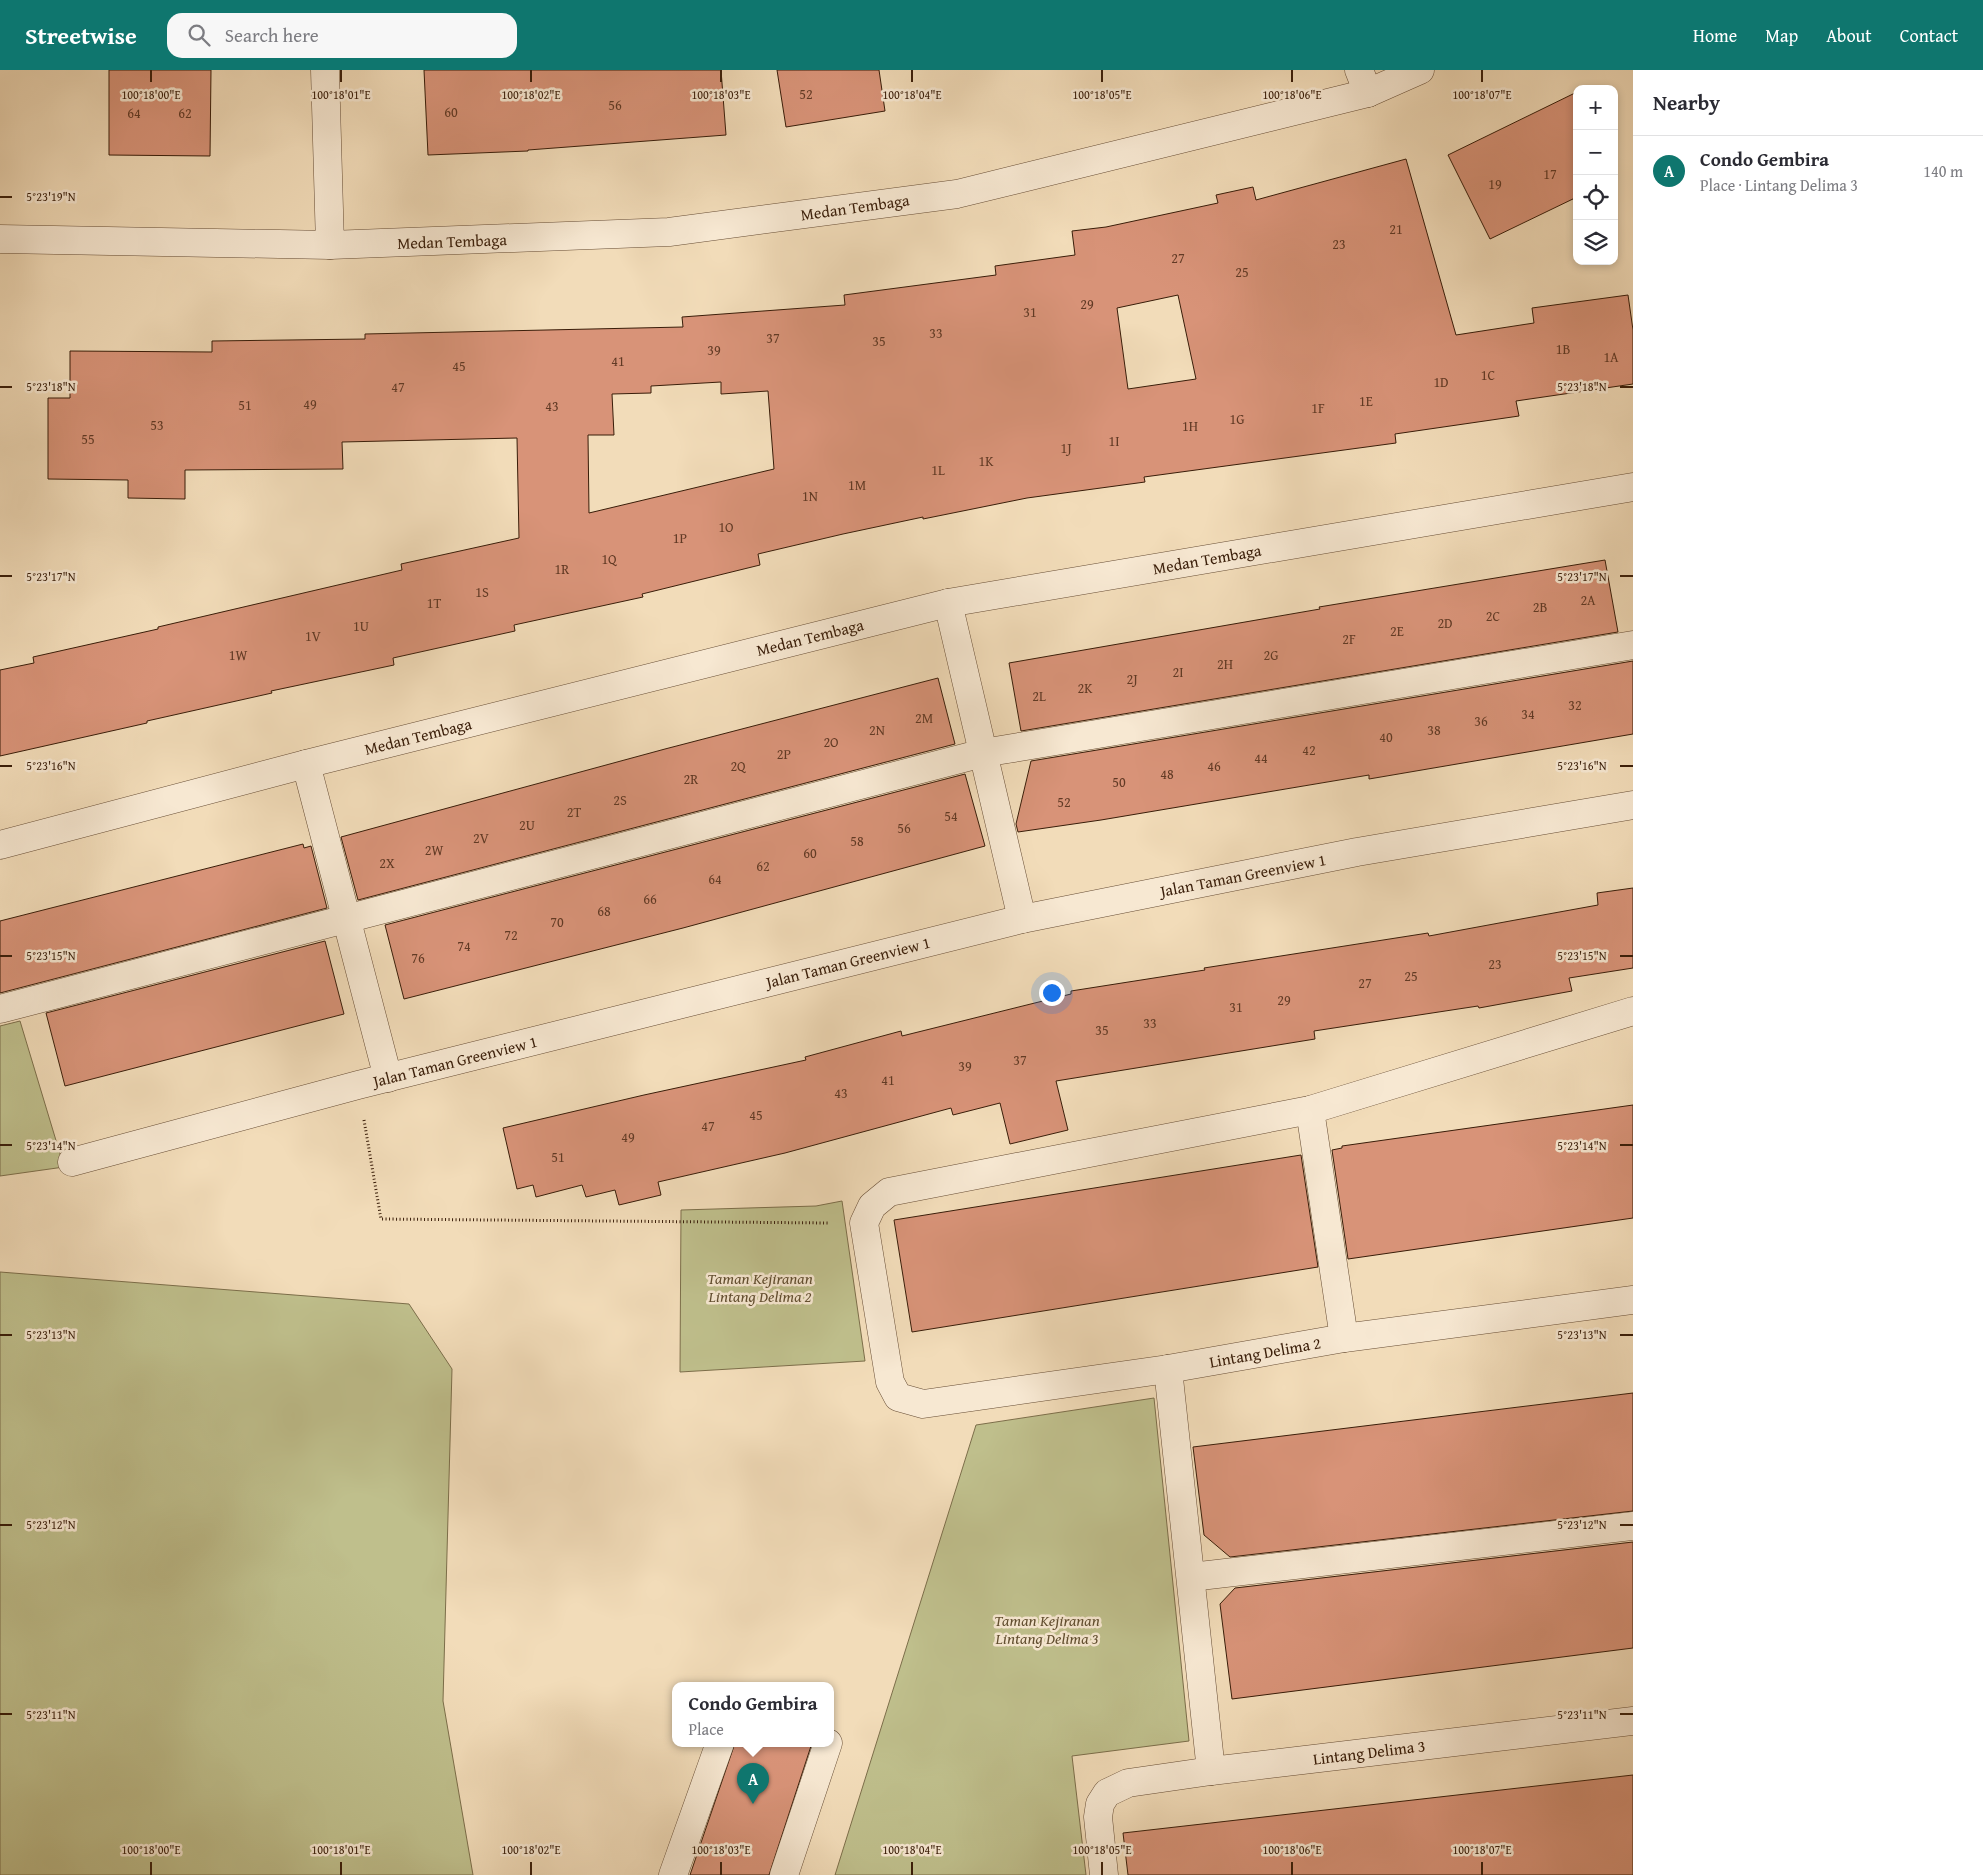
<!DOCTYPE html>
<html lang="en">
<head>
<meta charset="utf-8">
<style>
  body { margin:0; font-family:"Gentium Book Plus",serif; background:#f7f7f7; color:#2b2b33 }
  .controls { position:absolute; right:15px; top:15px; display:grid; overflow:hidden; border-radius:10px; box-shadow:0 2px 8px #0003 }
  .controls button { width:45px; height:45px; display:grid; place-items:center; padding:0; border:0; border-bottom:1px solid #e1e1e2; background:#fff; color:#2b2b33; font:25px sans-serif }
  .you { position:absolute; left:1051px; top:922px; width:18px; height:18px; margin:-12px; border:4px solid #fff; border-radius:50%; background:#1a73e8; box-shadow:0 0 0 8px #1a73e833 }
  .badge { display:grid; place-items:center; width:32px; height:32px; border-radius:50%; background:#0f766e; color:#fff; font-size:16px; font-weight:700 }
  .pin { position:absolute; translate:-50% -41px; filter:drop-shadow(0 1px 2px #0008) }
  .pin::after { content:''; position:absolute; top:26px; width:18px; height:15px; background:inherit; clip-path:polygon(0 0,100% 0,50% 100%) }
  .popup { position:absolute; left:672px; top:1612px; width:162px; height:65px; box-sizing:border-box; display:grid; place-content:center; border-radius:10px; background:#fff; filter:drop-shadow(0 1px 4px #0005); font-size:16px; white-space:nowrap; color:#7c7c81 }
  .popup b { font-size:19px; color:#2b2b33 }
  .popup::after { content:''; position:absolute; left:50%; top:100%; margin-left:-10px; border:10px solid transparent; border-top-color:#fff }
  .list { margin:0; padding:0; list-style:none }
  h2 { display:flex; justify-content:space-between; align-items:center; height:65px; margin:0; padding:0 20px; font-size:21px }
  h2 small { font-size:16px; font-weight:400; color:#7c7c81 }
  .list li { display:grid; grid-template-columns:32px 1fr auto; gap:15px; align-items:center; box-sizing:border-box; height:70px; padding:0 20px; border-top:1px solid #e1e1e2 }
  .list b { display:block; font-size:19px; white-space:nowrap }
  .list p { margin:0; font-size:16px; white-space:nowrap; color:#7c7c81 }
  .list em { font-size:16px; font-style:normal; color:#7c7c81 }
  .icon { flex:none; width:28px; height:28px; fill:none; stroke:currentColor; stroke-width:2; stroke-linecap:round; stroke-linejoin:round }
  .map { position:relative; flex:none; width:1633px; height:1805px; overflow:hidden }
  header { display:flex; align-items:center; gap:30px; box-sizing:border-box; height:70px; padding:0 25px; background:#0f766e; color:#fff }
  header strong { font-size:24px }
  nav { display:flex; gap:28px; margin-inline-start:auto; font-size:18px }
  .search { width:350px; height:45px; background:#f7f7f7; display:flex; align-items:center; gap:12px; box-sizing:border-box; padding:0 18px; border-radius:15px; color:#7c7c81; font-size:19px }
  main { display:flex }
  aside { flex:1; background:#fff }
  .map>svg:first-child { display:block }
</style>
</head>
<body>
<header>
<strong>Streetwise</strong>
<div class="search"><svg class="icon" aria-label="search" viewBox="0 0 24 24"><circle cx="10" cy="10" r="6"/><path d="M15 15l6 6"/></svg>Search here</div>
<nav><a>Home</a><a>Map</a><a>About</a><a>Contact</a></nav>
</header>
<main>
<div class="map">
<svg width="1633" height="1805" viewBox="0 0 1633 1805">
  <rect width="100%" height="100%" fill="#f2dcb9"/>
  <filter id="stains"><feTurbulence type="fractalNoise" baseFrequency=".004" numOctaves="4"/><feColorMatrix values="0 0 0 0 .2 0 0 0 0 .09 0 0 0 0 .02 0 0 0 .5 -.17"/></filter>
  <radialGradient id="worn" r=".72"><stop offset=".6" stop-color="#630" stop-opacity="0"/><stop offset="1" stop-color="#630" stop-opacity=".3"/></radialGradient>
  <g fill="#bfbf8c" stroke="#7c6e4a">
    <polygon points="20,951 64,1097 0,1106 0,956"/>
    <polygon points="842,1131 865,1291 680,1302 681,1140 816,1136"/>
    <polygon points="0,1202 409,1234 452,1299 443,1631 473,1805 0,1805"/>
    <polygon points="1154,1328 1189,1671 1072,1686 1086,1805 835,1805 976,1355"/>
  </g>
  <g fill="#d89378" stroke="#391d09" fill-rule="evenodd">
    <polygon points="109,0 211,0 210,86 109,85"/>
    <polygon points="424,0 721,0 726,65 528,80 528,81 428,85"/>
    <polygon points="777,0 879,0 885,41 786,57"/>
    <polygon points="1577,22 1577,127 1490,169 1448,85"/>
    <path d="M 1406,89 L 1456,265 L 1534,253 L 1532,238 L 1628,225 L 1633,260 L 1633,314 L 1516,331 L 1519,346 L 1395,364 L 1396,373 L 1144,407 L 1145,412 L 1027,428 L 923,449 L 923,447 L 843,464 L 758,484 L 760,495 L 642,524 L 643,527 L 514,555 L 515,561 L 393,588 L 394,595 L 271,621 L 272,623 L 147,651 L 147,653 L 0,686 L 0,600 L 34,593 L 33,587 L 158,559 L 158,557 L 402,500 L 401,494 L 519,468 L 517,368 L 342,372 L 343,399 L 185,400 L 185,429 L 128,428 L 128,410 L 48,409 L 48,328 L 70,328 L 70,281 L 212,282 L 212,271 L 365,269 L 365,264 L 683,257 L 682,247 L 845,235 L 844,225 L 996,205 L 995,196 L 1075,185 L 1072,161 L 1106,157 L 1218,133 L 1216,125 L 1253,117 L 1256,130 ZM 1178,225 L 1196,309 L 1128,319 L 1117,238 ZM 721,312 L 721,324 L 768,321 L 774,399 L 589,443 L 588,365 L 614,365 L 612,324 L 651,323 L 651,316 Z"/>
    <polygon points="1605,490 1618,562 1021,661 1009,593 1320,539 1319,537"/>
    <polygon points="1633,591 1633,664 1369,709 1369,705 1101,750 1018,762 1016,754 1031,691"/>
    <polygon points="938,608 955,674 358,830 341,767 665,679"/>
    <polygon points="965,704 985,776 683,858 404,929 385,855"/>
    <polygon points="303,774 304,778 311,776 327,838 0,923 0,851"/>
    <polygon points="1633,818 1633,898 1569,908 1572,921 1479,938 1478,936 1314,961 1315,969 1056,1011 1068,1060 1010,1074 1000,1033 953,1045 951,1038 785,1083 658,1112 661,1125 619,1135 615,1120 586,1127 582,1115 536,1127 533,1115 517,1119 503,1058 644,1025 806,990 805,987 901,961 902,966 1071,924 1071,921 1205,900 1204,898 1428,863 1429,866 1510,851 1598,835 1597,823"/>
    <polygon points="325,871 344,944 65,1016 46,943"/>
    <polygon points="1633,1035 1633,1148 1348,1189 1332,1080 1342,1078 1342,1076"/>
    <polygon points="1301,1085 1318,1197 912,1262 894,1150"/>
    <polygon points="1633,1323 1633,1441 1230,1487 1204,1465 1193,1377"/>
    <polygon points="1633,1472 1633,1578 1232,1629 1220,1534 1235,1518"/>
    <polygon points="735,1673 812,1673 769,1805 690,1805"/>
    <polygon points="1633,1705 1633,1805 1128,1805 1123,1763"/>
  </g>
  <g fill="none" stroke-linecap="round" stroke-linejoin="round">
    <defs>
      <g id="minor">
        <polyline points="325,0 330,175"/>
        <polyline points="1359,0 1368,23"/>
        <polyline points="0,169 330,175 669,162 957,124 1368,23 1420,0"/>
        <polyline points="948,533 1022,849"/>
        <polyline points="306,694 388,1008"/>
        <polyline points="0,775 306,694 948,533 1633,417"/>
        <polyline points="0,939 983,683 1633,575"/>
        <polyline points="1633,941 1310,1040 889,1122 872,1136 864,1153 890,1312 898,1327 923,1334 1168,1299 1344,1268 1633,1230"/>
        <polyline points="1310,1040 1344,1268"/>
        <polyline points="72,1092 358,1015 1022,849 1357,782 1633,735"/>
        <polyline points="1168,1299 1211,1701"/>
        <polyline points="1191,1507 1633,1456"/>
        <polyline points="673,1805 720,1673"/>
        <polyline points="784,1805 828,1673"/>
        <polyline points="1104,1805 1098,1747 1100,1734 1107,1723 1128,1713 1211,1701 1633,1651"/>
      </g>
    </defs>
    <use href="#minor" stroke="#674d35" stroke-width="29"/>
    <polyline stroke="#391d09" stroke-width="3" stroke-dasharray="1 2.5" stroke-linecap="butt" points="364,1050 381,1149 830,1153"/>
    <use href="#minor" stroke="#f7e8d2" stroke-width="28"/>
  </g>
  <path fill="none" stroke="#391d09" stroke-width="2" d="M 151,0 L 151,12M 341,0 L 341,12M 531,0 L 531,12M 721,0 L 721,12M 912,0 L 912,12M 1102,0 L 1102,12M 1292,0 L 1292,12M 1482,0 L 1482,12M 0,127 L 12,127M 0,317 L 12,317M 1620,317 L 1633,317M 0,506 L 12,506M 1620,506 L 1633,506M 0,696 L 12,696M 1620,696 L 1633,696M 0,886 L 12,886M 1620,886 L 1633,886M 0,1075 L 12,1075M 1620,1075 L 1633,1075M 0,1265 L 12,1265M 1620,1265 L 1633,1265M 0,1455 L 12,1455M 1620,1455 L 1633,1455M 0,1644 L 12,1644M 1620,1644 L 1633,1644M 151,1792 L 151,1805M 341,1792 L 341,1805M 531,1792 L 531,1805M 721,1792 L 721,1805M 912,1792 L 912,1805M 1102,1792 L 1102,1805M 1292,1792 L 1292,1805M 1482,1792 L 1482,1805"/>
  <g text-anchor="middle" stroke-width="5" stroke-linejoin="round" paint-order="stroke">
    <g font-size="14" fill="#613a25">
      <text x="806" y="29">52</text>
      <text x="615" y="40">56</text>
      <text x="451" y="47">60</text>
      <text x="134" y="48">64</text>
      <text x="185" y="48">62</text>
      <text x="1550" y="109">17</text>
      <text x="1495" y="119">19</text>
      <text x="1396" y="164">21</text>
      <text x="1339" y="179">23</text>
      <text x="1178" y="193">27</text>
      <text x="1242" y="207">25</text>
      <text x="1087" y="239">29</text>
      <text x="1030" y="247">31</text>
      <text x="936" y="268">33</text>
      <text x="773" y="273">37</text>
      <text x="879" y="276">35</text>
      <text x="1563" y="284">1B</text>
      <text x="714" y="285">39</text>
      <text x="1611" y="292">1A</text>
      <text x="618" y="296">41</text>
      <text x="459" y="301">45</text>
      <text x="1488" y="310">1C</text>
      <text x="1441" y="317">1D</text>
      <text x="398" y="322">47</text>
      <text x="1366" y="336">1E</text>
      <text x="310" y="339">49</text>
      <text x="245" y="340">51</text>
      <text x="552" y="341">43</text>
      <text x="1318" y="343">1F</text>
      <text x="1237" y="354">1G</text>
      <text x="157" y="360">53</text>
      <text x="1190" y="361">1H</text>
      <text x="88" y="374">55</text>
      <text x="1114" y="376">1I</text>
      <text x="1066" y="383">1J</text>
      <text x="986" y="396">1K</text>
      <text x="938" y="405">1L</text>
      <text x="857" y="420">1M</text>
      <text x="810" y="431">1N</text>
      <text x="726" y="462">1O</text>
      <text x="680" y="473">1P</text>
      <text x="609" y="494">1Q</text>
      <text x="562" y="504">1R</text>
      <text x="482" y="527">1S</text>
      <text x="1588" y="535">2A</text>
      <text x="434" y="538">1T</text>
      <text x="1540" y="542">2B</text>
      <text x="1493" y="551">2C</text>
      <text x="1445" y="558">2D</text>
      <text x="361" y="561">1U</text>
      <text x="1397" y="566">2E</text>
      <text x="313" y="571">1V</text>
      <text x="1349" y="574">2F</text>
      <text x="238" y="590">1W</text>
      <text x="1271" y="590">2G</text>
      <text x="1225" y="599">2H</text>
      <text x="1178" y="607">2I</text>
      <text x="1132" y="614">2J</text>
      <text x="1085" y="623">2K</text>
      <text x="1039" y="631">2L</text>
      <text x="1575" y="640">32</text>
      <text x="1528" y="649">34</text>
      <text x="924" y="653">2M</text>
      <text x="1481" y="656">36</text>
      <text x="877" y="665">2N</text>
      <text x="1434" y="665">38</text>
      <text x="1386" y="672">40</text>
      <text x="831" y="677">2O</text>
      <text x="1309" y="685">42</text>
      <text x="784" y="689">2P</text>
      <text x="1261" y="693">44</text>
      <text x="738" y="701">2Q</text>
      <text x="1214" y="701">46</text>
      <text x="1167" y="709">48</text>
      <text x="691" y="714">2R</text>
      <text x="1119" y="717">50</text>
      <text x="620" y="735">2S</text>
      <text x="1064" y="737">52</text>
      <text x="574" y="747">2T</text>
      <text x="951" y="751">54</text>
      <text x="527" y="760">2U</text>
      <text x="904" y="763">56</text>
      <text x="481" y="773">2V</text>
      <text x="857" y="776">58</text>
      <text x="434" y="785">2W</text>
      <text x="810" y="788">60</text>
      <text x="387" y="798">2X</text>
      <text x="763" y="801">62</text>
      <text x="715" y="814">64</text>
      <text x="650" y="834">66</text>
      <text x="604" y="846">68</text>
      <text x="557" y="857">70</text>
      <text x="511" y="870">72</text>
      <text x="464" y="881">74</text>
      <text x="418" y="893">76</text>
      <text x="1495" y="899">23</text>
      <text x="1411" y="911">25</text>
      <text x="1365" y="918">27</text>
      <text x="1284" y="935">29</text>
      <text x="1236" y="942">31</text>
      <text x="1150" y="958">33</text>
      <text x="1102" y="965">35</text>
      <text x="1020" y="995">37</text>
      <text x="965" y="1001">39</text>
      <text x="888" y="1015">41</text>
      <text x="841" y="1028">43</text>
      <text x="756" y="1050">45</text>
      <text x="708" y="1061">47</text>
      <text x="628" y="1072">49</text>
      <text x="558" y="1092">51</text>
    </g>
    <g font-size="16" fill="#391d09" stroke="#f7e8d2">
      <text transform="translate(855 137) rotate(-8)" y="6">Medan Tembaga</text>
      <text transform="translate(452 171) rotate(-2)" y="6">Medan Tembaga</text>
      <text transform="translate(1207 489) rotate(-10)" y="6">Medan Tembaga</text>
      <text transform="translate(810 567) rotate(-14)" y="6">Medan Tembaga</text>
      <text transform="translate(418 666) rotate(-14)" y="6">Medan Tembaga</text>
      <text transform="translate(1243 805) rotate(-11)" y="6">Jalan Taman Greenview 1</text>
      <text transform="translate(848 892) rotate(-14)" y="6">Jalan Taman Greenview 1</text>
      <text transform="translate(455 991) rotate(-14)" y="6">Jalan Taman Greenview 1</text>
      <text transform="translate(1265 1282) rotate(-10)" y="6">Lintang Delima 2</text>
      <text transform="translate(1369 1682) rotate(-7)" y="6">Lintang Delima 3</text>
    </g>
    <g font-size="16" font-style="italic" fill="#614e30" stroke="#f7e8d2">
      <text x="760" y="1214">Taman Kejiranan<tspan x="760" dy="18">Lintang Delima 2</tspan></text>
      <text x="1047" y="1556">Taman Kejiranan<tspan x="1047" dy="18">Lintang Delima 3</tspan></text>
    </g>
  </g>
  <g font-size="12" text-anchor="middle" fill="#391d09" stroke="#f7e8d2" stroke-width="5" stroke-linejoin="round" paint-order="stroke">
    <text x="151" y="29">100°18'00"E</text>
    <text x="341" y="29">100°18'01"E</text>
    <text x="531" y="29">100°18'02"E</text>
    <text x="721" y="29">100°18'03"E</text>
    <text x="912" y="29">100°18'04"E</text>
    <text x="1102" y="29">100°18'05"E</text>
    <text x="1292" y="29">100°18'06"E</text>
    <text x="1482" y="29">100°18'07"E</text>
    <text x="51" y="131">5°23'19"N</text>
    <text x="51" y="321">5°23'18"N</text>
    <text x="1582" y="321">5°23'18"N</text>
    <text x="51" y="511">5°23'17"N</text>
    <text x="1582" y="511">5°23'17"N</text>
    <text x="51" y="700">5°23'16"N</text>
    <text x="1582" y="700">5°23'16"N</text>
    <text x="51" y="890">5°23'15"N</text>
    <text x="1582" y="890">5°23'15"N</text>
    <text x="51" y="1080">5°23'14"N</text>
    <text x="1582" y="1080">5°23'14"N</text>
    <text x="51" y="1269">5°23'13"N</text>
    <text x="1582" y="1269">5°23'13"N</text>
    <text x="51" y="1459">5°23'12"N</text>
    <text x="1582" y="1459">5°23'12"N</text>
    <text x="51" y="1649">5°23'11"N</text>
    <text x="1582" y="1649">5°23'11"N</text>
    <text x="151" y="1784">100°18'00"E</text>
    <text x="341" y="1784">100°18'01"E</text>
    <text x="531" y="1784">100°18'02"E</text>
    <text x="721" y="1784">100°18'03"E</text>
    <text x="912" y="1784">100°18'04"E</text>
    <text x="1102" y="1784">100°18'05"E</text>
    <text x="1292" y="1784">100°18'06"E</text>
    <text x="1482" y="1784">100°18'07"E</text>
  </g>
  <rect width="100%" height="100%" filter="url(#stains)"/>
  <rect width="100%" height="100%" fill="url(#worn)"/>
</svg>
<div class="controls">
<button>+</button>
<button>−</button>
<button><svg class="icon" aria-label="locate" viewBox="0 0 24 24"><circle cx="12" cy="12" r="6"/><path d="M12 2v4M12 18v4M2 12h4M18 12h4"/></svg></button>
<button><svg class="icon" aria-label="layers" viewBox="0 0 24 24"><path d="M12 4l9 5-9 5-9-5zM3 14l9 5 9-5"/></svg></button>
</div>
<div class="you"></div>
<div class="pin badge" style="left:753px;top:1734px">A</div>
<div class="popup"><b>Condo Gembira</b>Place</div>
</div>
<aside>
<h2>Nearby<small></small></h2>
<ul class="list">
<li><span class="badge">A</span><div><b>Condo Gembira</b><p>Place · Lintang Delima 3</p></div><em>140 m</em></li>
</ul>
</aside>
</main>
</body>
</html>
